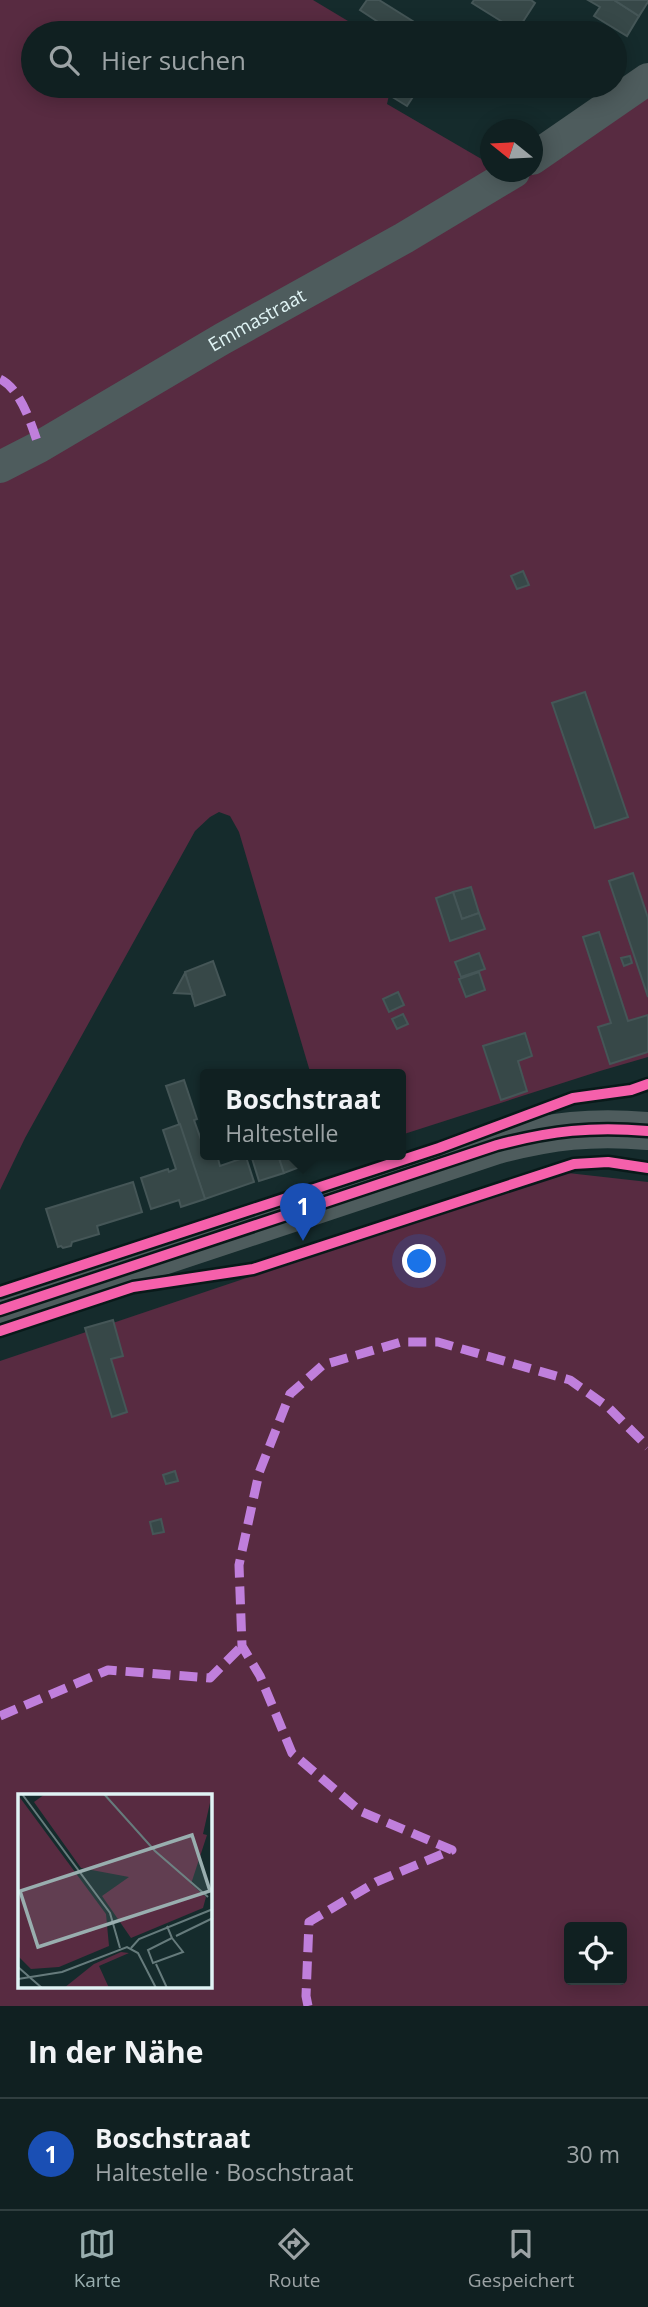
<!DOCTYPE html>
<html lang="de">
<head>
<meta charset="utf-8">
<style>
  body { margin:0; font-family:"Open Sans",sans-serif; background:#19282a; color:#f1f3f6 }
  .controls { position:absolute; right:21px; bottom:21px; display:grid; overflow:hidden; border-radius:7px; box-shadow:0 4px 18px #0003 }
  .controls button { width:63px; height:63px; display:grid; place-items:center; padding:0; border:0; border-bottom:2px solid #303e3f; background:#102021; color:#f1f3f6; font:35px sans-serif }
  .compass { position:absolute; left:480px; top:119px; width:63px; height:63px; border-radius:50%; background:#102021; box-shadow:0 4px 18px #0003; rotate:288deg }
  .you { position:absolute; left:420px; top:1262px; width:24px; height:24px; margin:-18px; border:5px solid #fff; border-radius:50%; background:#1a73e8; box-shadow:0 0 0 10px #1a73e833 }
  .badge { display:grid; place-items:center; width:46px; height:46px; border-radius:50%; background:#99aeaf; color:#fff; font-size:23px; font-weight:700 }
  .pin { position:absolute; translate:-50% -58px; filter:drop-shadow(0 2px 4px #0008) }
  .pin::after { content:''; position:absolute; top:37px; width:24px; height:21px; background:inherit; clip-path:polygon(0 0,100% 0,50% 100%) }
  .popup { position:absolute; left:200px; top:1069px; width:206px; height:91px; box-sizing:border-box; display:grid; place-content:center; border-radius:7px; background:#102021; filter:drop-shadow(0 2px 5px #0005); font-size:23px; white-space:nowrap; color:#9ca3a5 }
  .popup b { font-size:26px; color:#f1f3f6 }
  .popup::after { content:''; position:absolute; left:50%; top:100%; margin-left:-14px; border:14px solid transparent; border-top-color:#102021 }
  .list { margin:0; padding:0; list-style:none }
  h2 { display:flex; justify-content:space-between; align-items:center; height:91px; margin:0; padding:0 28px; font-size:30px }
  h2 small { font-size:23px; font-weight:400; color:#9ca3a5 }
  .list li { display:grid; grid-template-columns:46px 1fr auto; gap:21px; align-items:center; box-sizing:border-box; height:112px; padding:0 28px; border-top:2px solid #303e3f }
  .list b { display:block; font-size:26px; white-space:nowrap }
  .list p { margin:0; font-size:23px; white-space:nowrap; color:#9ca3a5 }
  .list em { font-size:23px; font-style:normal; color:#9ca3a5 }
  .icon { flex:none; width:38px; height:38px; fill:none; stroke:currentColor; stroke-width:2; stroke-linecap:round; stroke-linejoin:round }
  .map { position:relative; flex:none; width:648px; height:2006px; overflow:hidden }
  .search { position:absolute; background:#102021; box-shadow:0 4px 18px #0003; left:21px; right:21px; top:21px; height:77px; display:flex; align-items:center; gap:18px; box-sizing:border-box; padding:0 24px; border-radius:38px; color:#9ca3a5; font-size:26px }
  .sheet { height:203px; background:#102021 }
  nav { display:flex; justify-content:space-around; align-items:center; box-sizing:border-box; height:98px; border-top:2px solid #303e3f; background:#102021; font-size:19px; color:#9ca3a5 }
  nav a { display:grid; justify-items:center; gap:4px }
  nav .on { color:#99aeaf }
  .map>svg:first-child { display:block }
</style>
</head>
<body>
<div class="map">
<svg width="648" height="2006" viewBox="0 0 648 2006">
  <rect width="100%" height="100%" fill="#152b2c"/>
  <g fill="#582b41" fill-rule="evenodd">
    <polygon points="0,0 313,0 368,33 33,33 33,86 391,86 387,104 490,164 490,172 648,93 648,1057 600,1071 401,1135 401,1075 311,1075 239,832 230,816 219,812 210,817 195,831 25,1138 0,1190"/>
    <path d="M 568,1173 L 648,1182 L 648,2006 L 0,2006 L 0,1361 L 534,1181 ZM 19,1796 L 210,1796 L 210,1987 L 19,1987 ZM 569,1927 L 622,1927 L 622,1980 L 569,1980 Z"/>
  </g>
  <g fill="#374848" stroke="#455657" stroke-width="2">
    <polygon points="367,0 379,0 427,30 425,33 395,33 360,10"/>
    <polygon points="474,0 531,0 535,3 517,31 472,3"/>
    <polygon points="588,0 614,0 639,16 627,36 594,16 600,7"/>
    <polygon points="614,0 648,0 648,2 639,16"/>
    <polygon points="394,86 420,86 407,106 389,95"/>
    <polygon points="523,571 529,585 517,589 511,576"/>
    <polygon points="585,692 628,817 595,828 552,703"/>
    <polygon points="633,873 648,918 648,997 609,881"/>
    <polygon points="471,887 479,913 462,919 453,892"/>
    <polygon points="453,892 462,919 479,913 485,929 450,941 436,898"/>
    <polygon points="599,932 628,1021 648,1015 648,1052 610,1064 598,1027 611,1023 583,937"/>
    <polygon points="479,953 485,969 461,977 455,962"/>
    <polygon points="630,956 632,963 624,966 621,958"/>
    <polygon points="213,961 225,995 195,1006 185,972"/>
    <polygon points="479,972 485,990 466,997 459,979"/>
    <polygon points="185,973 192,994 174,993"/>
    <polygon points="398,992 404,1005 389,1012 383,999"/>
    <polygon points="403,1014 408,1024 397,1029 392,1019"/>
    <polygon points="525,1033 532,1056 518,1061 527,1091 501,1100 483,1046"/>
    <polygon points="184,1080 197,1119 194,1120 203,1145 205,1144 205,1155 217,1155 220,1166 246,1157 254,1182 205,1199 166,1086"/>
    <polygon points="180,1124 205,1199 181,1207 179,1200 151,1209 141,1178 168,1169 169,1172 176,1169 163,1130"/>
    <polygon points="251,1155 278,1155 284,1173 259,1181"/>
    <polygon points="278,1155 305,1155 308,1164 284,1173"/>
    <polygon points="133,1182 142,1212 97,1226 99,1234 72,1242 71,1246 63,1248 61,1246 58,1247 46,1209"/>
    <polygon points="113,1320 123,1356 111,1359 127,1412 112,1417 85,1328"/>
    <polygon points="175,1471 178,1481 166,1484 163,1475"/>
    <polygon points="161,1519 164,1532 153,1534 150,1522"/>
  </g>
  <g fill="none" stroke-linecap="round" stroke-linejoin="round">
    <g stroke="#4e5c5d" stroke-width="32">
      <polyline points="532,159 648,79"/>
      <path id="s1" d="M 0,467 L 39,447 L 222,339 L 404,238 L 514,172"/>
    </g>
    <path stroke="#4e5c5d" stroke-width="38" d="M 0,1310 L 497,1145 C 551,1131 592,1126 648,1131"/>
    <g stroke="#c07fdc" stroke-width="9" stroke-dasharray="18 9" stroke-linecap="butt">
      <path d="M 0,379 C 21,389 32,426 39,447"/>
      <polyline points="0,1716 108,1670 210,1678 242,1646"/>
      <polyline points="308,2006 306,1996 309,1922 376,1882 452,1850 360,1811 292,1753 260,1676 242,1646 239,1565 259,1473 290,1394 323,1365 401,1342 438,1342 570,1380 608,1407 648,1447"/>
    </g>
    <defs>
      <g id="cycleway">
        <polyline points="0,1292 439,1148 573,1098 631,1090 648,1084"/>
        <path d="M 0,1310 L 497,1145 C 551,1131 592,1126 648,1131"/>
        <polyline points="0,1331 133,1287 253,1269 574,1164 608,1162 648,1168"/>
      </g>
    </defs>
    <use href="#cycleway" stroke="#091919" stroke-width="15"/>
    <use href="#cycleway" stroke="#f560ab" stroke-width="10"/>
  </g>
  <g text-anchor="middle" stroke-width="5" stroke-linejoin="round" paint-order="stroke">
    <g font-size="19" fill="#e0f4f5" stroke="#091919">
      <text dy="7" stroke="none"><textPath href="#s1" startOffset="296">Emmastraat</textPath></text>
    </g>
  </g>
  <g transform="translate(18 1794)">
    <rect width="194" height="194" fill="#152b2c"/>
    <path d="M 27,0 L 194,0 L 185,40 L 189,41 L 173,90 L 188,103 L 185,114 L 113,144 L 84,102 L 111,83 L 63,74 L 16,8 ZM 0,1 L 88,120 L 91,152 L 41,173 L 13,175 L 0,162 ZM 103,158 L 111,159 L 81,172 L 91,194 L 46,194 L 76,170 Z" fill="#582b41"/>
    <path fill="none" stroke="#667b7c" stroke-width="2" d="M 4,0 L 92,119 L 102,154M 86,0 L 137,57 L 190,103M 149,132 L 154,144 L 130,156 L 135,169 L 165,158 L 154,144M 158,142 L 195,124M 113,154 L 121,145 L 195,115M 138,170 L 149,194M 0,173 L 24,194M 0,185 L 44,178 L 109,153 L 120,159 L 138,194"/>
    <path fill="#99aeaf" fill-opacity="0.15" stroke="#99aeaf" stroke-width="3.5" d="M 174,41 L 192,97 L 20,153 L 2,97 Z"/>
    <rect width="194" height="194" fill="none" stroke="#e0f4f5" stroke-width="3.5"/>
  </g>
</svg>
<div class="controls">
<button><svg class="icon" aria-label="locate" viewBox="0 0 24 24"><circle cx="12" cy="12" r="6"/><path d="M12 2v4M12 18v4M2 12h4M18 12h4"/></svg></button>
</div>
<svg class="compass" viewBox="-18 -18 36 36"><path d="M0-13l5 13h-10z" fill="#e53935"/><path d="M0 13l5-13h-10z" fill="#9ca3a5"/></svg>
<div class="you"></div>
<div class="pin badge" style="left:303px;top:1241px;background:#1a4fb4">1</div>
<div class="popup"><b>Boschstraat</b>Haltestelle</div>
<div class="search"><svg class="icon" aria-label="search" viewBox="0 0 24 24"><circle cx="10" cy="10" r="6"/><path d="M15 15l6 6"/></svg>Hier suchen</div>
</div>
<section class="sheet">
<h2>In der Nähe<small></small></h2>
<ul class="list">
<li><span class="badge" style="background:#1a4fb4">1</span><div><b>Boschstraat</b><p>Haltestelle · Boschstraat</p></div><em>30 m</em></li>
</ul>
</section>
<nav>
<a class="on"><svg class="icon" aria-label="map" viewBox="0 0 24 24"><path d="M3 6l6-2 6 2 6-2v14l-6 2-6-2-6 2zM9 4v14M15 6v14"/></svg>Karte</a>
<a><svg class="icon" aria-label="directions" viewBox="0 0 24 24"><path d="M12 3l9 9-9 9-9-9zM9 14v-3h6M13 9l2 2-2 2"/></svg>Route</a>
<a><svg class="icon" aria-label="saved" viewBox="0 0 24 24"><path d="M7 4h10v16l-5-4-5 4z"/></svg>Gespeichert</a>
</nav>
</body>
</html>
